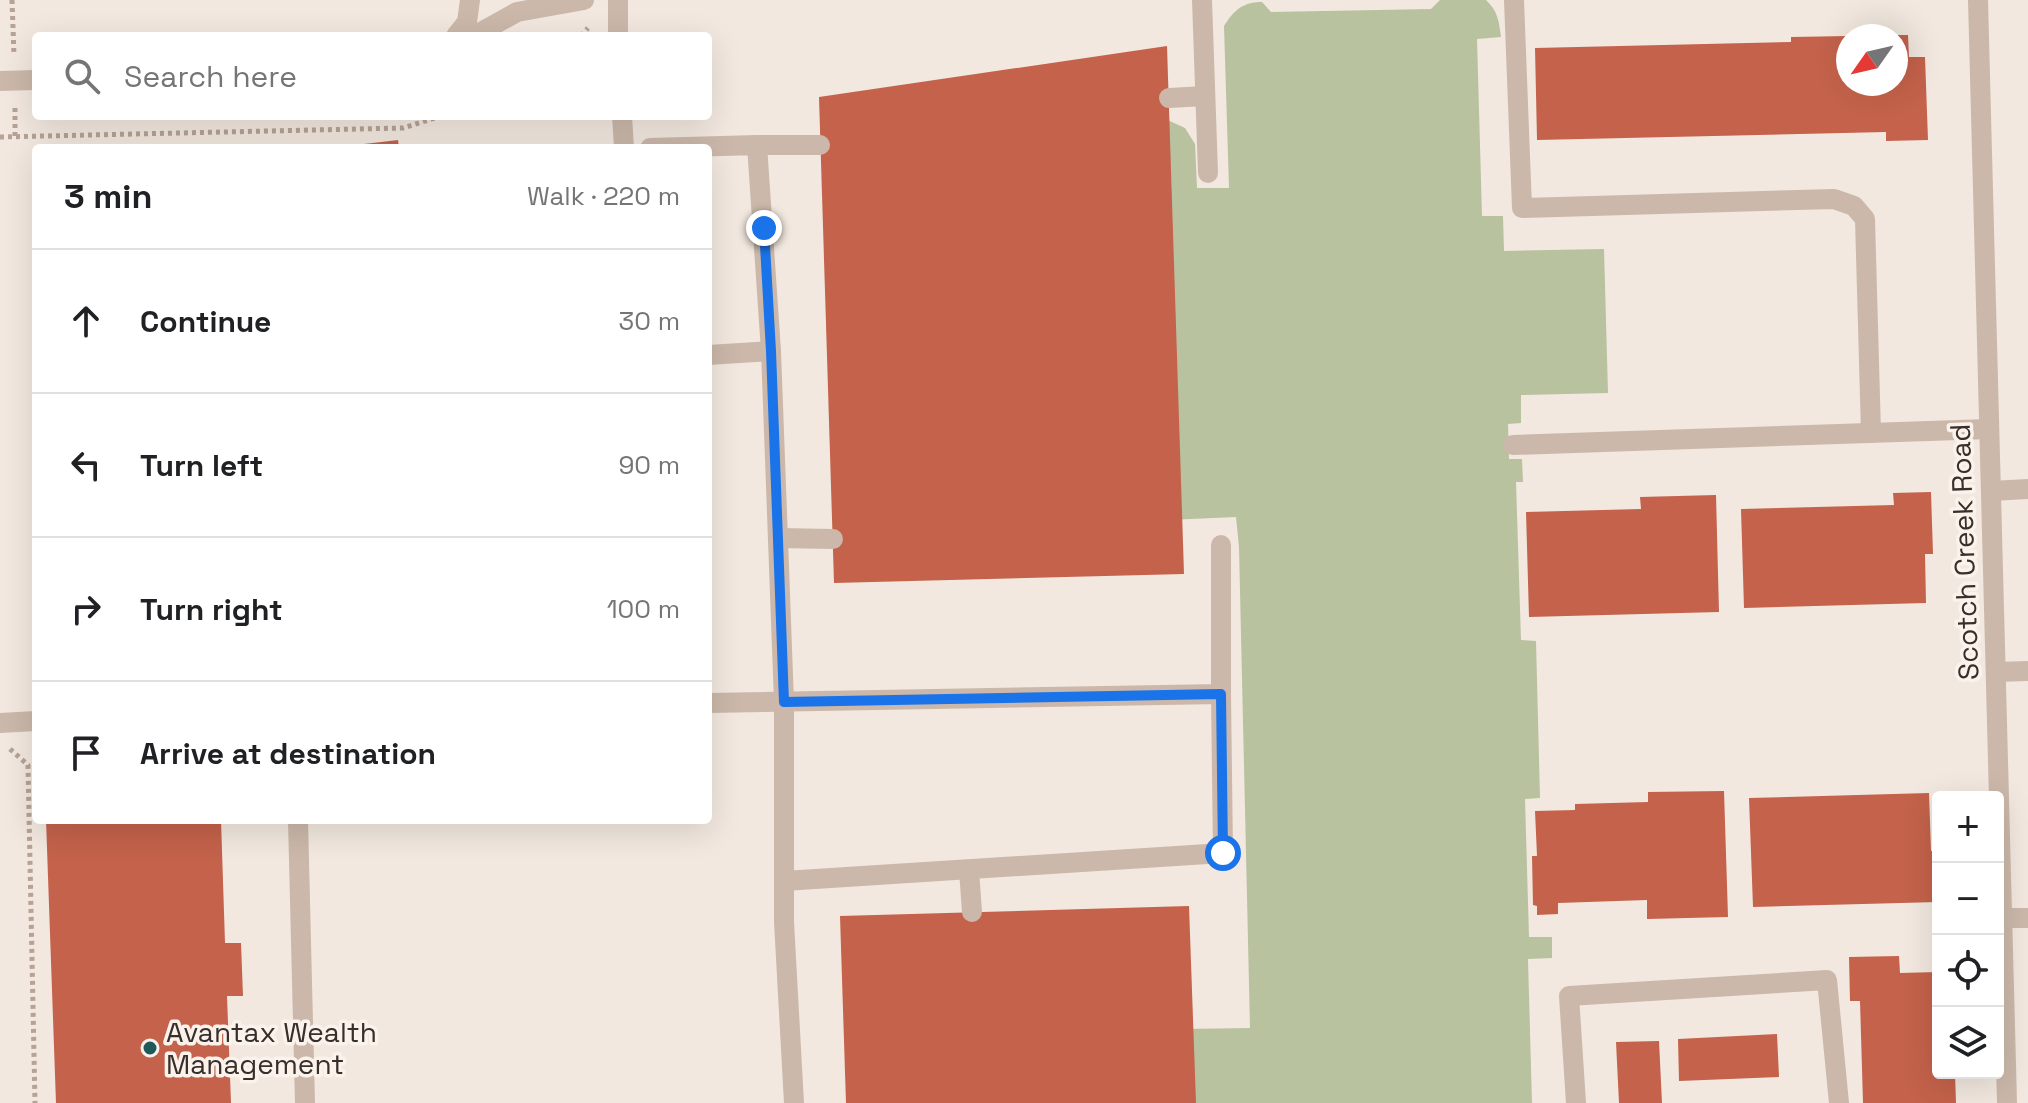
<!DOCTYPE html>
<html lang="en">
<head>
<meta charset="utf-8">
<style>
  body { margin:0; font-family:"Space Grotesk",sans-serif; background:#f2f2f2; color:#202124 }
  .controls { position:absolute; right:24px; bottom:24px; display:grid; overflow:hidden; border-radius:8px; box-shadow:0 8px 32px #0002 }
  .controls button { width:72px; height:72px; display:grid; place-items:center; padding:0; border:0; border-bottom:2px solid #e0e0e0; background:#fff; color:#202124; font:40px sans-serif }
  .compass { position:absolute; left:1836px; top:24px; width:72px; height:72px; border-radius:50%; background:#fff; box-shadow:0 8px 32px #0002; rotate:236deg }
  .stop { position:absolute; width:24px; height:24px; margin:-18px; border:6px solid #1a73e8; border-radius:50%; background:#fff }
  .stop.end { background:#1a73e8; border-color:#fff; box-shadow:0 2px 8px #0008 }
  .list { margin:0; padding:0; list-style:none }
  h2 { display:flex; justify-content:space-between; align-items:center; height:104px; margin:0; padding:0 32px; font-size:34px }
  h2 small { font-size:26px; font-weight:400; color:#757577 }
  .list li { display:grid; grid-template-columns:52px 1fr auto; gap:24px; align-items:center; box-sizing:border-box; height:144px; padding:0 32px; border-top:2px solid #e0e0e0 }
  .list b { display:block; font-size:30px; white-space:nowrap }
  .list em { font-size:26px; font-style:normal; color:#757577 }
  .icon { flex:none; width:44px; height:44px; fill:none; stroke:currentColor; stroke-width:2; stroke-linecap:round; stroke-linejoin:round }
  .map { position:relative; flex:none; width:2028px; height:1103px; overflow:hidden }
  .search { position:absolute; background:#fff; box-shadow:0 8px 32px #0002; left:32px; top:32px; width:680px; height:88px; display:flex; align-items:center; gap:20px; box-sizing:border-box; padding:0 28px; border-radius:8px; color:#757577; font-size:30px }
  .panel { position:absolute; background:#fff; box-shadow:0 8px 32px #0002; left:32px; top:144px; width:680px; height:680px; border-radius:8px }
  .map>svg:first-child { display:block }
</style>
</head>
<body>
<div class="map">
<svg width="2028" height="1103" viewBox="0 0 2028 1103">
  <rect width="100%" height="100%" fill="#f2e8df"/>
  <path fill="#b8c29f" d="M 1440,0 L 1486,0 C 1498,11 1499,22 1501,37 L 1477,39 L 1482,216 L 1503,216 L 1504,251 L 1604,249 L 1608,393 L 1521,395 L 1521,423 L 1508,424 L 1509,459 L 1522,459 L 1523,482 L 1516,482 L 1521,640 L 1536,641 L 1540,798 L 1525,799 L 1529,937 L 1552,937 L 1552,958 L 1528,959 L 1532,1103 L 1183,1103 L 1183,1029 L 1250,1028 L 1239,547 L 1236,517 L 1168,520 L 1161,117 L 1185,128 L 1195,144 L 1197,188 L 1229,188 L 1224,26 C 1234,10 1243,2 1262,2 L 1271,12 L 1431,9 Z"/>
  <g fill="#c4624b">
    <polygon points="1896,35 1908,35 1909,57 1925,57 1928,140 1886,141 1886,132 1537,140 1535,48 1791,42 1791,37 1848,36 1848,84 1896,84"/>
    <polygon points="1167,46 1184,574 834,583 819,97"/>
    <polygon points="398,140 399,148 347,148 347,146"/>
    <polygon points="1931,492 1933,554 1925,554 1926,603 1744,608 1741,509 1894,505 1893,493"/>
    <polygon points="1716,495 1719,612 1529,617 1526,512 1641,509 1640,497"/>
    <polygon points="1724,791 1728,917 1647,919 1647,900 1558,903 1558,914 1537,915 1537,906 1533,905 1532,856 1537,856 1535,811 1575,810 1575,804 1648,802 1648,792"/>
    <polygon points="1929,793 1931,851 1938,851 1938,902 1753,907 1749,798"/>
    <polygon points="46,820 221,820 225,943 241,943 243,996 227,996 231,1103 56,1103"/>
    <polygon points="1189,906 1196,1103 846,1103 840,916"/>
    <polygon points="1899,956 1900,973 1938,972 1938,1073 1955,1073 1956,1103 1863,1103 1860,1001 1850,1001 1849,957"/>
    <polygon points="1777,1034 1779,1077 1679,1081 1678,1039"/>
    <polygon points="1659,1041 1662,1103 1619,1103 1616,1042"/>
  </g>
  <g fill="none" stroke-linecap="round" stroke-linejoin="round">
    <g stroke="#b7a295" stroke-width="5" stroke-dasharray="4 4" stroke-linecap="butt">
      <polyline points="12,0 14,55"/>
      <polyline points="581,36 588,28"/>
      <polyline points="15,136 15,105"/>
      <polyline points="0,137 403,128 441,116"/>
      <polyline points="10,749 28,765 35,1103"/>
    </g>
    <g stroke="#cbb8aa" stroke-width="20">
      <polyline points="618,0 618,36"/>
      <polyline points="1202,0 1208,173"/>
      <polyline points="1514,0 1522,208 1834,199 1854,206 1865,219 1871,433"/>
      <polyline points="1978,0 2007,1103"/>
      <polyline points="456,36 467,22 470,0"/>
      <polyline points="474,36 517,12 584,0"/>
      <polyline points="0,81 36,80"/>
      <polyline points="1169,98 1205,96"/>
      <polyline points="622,116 624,148"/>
      <polyline points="757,145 820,145"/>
      <polyline points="650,148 757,145 771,351 784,702 784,922 794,1103"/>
      <polyline points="708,355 771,351"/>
      <polyline points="1513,445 1989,429"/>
      <polyline points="1991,491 2028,489"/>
      <polyline points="778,538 833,539"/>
      <polyline points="1996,672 2028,671"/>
      <polyline points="708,703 1221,694 1221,545"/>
      <polyline points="0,723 36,721"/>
      <polyline points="298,820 305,1103"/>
      <polyline points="969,870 972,912"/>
      <polyline points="784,881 1223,853 1221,694"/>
      <polyline points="2002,918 2028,918"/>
      <polyline points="1576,1103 1569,996 1827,980 1839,1103"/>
    </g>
  </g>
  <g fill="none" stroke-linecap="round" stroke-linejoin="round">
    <polyline stroke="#1a73e8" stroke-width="10" points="764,228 771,351 784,702 1221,694 1223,853"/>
  </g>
  <circle fill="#20595a" stroke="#faf2eb" stroke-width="3" cx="150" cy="1048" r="8"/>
  <g text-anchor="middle" stroke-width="7" stroke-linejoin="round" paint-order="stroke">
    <g font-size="28" fill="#382e2a" stroke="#faf2eb">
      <text transform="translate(1964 552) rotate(-92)" y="10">Scotch Creek Road</text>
    </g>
    <g font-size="28" fill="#382e2a" stroke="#faf2eb" text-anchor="start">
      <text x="166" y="1042">Avantax Wealth<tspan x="166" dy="32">Management</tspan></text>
    </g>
  </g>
</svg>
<div class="controls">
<button>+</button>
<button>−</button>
<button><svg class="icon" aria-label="locate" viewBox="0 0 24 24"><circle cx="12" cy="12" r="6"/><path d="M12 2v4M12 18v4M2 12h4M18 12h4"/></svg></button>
<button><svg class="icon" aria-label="layers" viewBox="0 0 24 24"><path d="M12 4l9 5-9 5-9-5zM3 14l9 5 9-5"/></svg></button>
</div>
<svg class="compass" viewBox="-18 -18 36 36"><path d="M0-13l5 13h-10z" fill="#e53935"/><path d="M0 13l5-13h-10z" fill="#757577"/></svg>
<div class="stop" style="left:1223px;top:853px"></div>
<div class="stop end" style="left:764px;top:228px"></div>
<div class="search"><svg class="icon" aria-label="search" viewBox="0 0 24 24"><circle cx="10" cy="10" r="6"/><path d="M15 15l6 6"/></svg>Search here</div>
<section class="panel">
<h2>3 min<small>Walk · 220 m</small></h2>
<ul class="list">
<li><svg class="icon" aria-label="ahead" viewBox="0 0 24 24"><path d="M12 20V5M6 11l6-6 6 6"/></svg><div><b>Continue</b></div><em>30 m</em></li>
<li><svg class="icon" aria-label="left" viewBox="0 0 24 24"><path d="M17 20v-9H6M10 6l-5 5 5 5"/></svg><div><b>Turn left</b></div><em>90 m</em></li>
<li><svg class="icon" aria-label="right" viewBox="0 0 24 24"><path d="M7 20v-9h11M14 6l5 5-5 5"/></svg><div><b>Turn right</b></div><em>100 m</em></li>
<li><svg class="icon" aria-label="arrive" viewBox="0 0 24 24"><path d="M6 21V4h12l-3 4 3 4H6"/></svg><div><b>Arrive at destination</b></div></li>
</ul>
</section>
</div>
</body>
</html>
